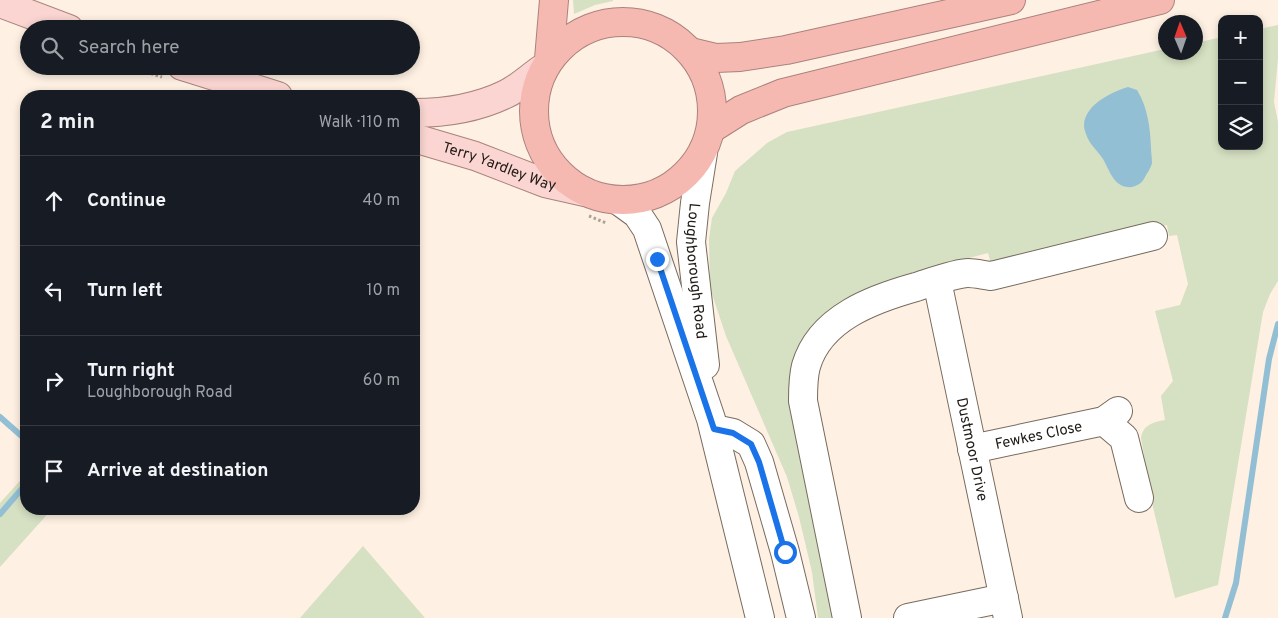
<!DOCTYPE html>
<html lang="en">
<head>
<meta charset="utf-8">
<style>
  body { margin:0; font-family:Overpass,sans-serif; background:#20242c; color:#f1f3f6 }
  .controls { position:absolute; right:15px; top:15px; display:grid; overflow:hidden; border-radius:10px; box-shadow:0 2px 8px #0003 }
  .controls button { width:45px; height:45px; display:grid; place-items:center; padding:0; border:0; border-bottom:1px solid #363941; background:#171b24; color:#f1f3f6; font:25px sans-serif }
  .compass { position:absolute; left:1158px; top:15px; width:45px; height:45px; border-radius:50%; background:#171b24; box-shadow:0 2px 8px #0003; rotate:358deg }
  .stop { position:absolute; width:15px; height:15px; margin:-11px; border:4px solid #1a73e8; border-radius:50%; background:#fff }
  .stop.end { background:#1a73e8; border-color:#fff; box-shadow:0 1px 5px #0008 }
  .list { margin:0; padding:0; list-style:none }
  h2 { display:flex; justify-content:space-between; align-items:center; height:65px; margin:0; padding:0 20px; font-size:21px }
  h2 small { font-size:16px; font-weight:400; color:#9ea1a6 }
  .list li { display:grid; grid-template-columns:32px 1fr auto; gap:15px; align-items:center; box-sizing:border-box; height:90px; padding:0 20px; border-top:1px solid #363941 }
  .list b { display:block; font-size:19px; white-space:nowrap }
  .list p { margin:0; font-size:16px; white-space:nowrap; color:#9ea1a6 }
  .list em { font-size:16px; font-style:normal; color:#9ea1a6 }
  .icon { flex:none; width:28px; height:28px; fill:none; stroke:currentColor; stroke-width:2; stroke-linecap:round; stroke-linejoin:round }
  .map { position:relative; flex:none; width:1278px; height:618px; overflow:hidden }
  .search { position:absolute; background:#171b24; box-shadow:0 2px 8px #0003; left:20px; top:20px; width:400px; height:55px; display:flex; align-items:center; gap:12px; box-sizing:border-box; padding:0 18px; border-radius:28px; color:#9ea1a6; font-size:19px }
  .panel { position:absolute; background:#171b24; box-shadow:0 2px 8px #0003; left:20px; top:90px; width:400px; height:425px; border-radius:20px }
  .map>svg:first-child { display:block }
</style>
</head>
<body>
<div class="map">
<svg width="1278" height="618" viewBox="0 0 1278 618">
  <rect width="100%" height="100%" fill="#fef0e2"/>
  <g fill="#d6e0c2">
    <polygon points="573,0 613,0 613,1 595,5 574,14"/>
    <path d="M 1278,25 L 1278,58 L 1274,102 L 1278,122 L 1278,281 L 1270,294 L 1263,312 L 1218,585 L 1175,598 L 1152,503 L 1141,438 C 1143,425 1153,422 1165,420 L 1161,396 L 1173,381 L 1155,311 L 1180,305 L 1188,284 L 1177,235 L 1169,236 L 1167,225 L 992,267 L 988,253 L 900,276 L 879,285 L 804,346 L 836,618 L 818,618 L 812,572 L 799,517 L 787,477 L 726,336 L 710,288 L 709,239 L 712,218 L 726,193 L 735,171 L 767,143 L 787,132 L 1165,49 L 1166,52 L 1196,52 L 1196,43 L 1222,37 L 1222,146 L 1259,146 L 1259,29 Z"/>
    <polygon points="26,474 26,509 52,509 0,567 0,503"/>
    <polygon points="363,546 425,618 300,618"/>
  </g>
  <path fill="#92bfd4" d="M 1128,87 L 1137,90 C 1148,108 1150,128 1151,148 C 1151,153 1152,158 1152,163 C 1151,168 1147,173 1145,177 C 1142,184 1134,188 1127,187 C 1113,185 1109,169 1103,159 C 1098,151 1089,144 1086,134 C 1076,110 1108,93 1128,87 Z"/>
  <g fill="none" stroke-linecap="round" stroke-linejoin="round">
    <g stroke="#92bfd4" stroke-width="6">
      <polyline points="0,417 26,440"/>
      <polyline points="0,514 26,484"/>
      <polyline points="1225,618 1236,583 1269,359 1278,324"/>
    </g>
    <defs>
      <g id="minor">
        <path id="s1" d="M 703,153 L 695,203 L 691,242 L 705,365"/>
        <polyline points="619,201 637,214 647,229 711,419 760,618"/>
        <path id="s2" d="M 937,281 L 1008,618"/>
        <polyline points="1104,421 1124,438 1139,498"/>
        <polyline points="714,429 733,433 751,444 759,462 785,552 801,618"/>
        <path id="s3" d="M 972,449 L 1104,421 L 1118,411"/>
        <path d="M 847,618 L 803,401 C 803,389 803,377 806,366 C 820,318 873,299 916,287 C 929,283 956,273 968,273 C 975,273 983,275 991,276 L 1153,236"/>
        <polyline points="908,618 1004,598"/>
      </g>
      <g id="major">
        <polyline points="0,3 69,29"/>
        <polyline points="182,66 278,96"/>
        <path d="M 414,113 C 445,113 477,108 506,94 C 519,88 530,77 542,69"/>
        <path id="s4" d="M 414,138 L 475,156 L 545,183 L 585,192"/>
      </g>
      <g id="highway">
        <circle cx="623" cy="111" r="89"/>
        <polyline points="691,52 716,58 740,57 786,50 1011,0"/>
        <polyline points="549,59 554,0"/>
        <polyline points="711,129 741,110 783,93 1160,0"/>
      </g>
    </defs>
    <use href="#minor" stroke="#776b5f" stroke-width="30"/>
    <use href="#major" stroke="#ab827c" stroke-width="30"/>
    <use href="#highway" stroke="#ab827c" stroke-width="30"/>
    <g stroke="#aba197" stroke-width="3" stroke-dasharray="2.5 2.5" stroke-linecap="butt">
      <polyline points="127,66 162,77"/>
      <polyline points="589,216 606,223"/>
    </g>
    <use href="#minor" stroke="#fff" stroke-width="28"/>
    <use href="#major" stroke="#fad5d1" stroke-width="28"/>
    <use href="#highway" stroke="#f6b9b2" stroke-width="28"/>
  </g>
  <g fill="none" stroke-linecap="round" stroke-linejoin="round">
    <polyline stroke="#1a73e8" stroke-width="6" points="657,259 714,429 733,433 751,444 759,462 785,552"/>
  </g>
  <g text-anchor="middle" stroke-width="4.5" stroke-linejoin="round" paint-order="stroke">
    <g font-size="15" fill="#201b17" stroke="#fef0e2">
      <text dy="5" stroke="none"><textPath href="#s4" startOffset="90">Terry Yardley Way</textPath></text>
      <text dy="5" stroke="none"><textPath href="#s1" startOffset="119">Loughborough Road</textPath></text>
      <text dy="5" stroke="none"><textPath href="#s3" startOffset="68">Fewkes Close</textPath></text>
      <text dy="5" stroke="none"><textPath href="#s2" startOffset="172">Dustmoor Drive</textPath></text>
    </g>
  </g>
</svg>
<div class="controls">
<button>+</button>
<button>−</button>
<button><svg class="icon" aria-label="layers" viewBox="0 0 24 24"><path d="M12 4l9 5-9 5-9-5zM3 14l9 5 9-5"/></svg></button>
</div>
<svg class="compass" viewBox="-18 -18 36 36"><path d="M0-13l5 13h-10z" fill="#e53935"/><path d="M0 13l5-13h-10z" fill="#9ea1a6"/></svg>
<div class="stop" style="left:785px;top:552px"></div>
<div class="stop end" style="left:657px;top:259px"></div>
<div class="search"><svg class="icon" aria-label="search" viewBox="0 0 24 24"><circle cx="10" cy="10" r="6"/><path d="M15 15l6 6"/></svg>Search here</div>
<section class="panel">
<h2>2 min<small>Walk · 110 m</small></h2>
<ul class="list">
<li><svg class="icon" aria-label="ahead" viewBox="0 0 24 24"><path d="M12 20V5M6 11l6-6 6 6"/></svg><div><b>Continue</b></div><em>40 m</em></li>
<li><svg class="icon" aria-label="left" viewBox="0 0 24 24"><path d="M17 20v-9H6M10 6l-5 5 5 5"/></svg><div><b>Turn left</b></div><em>10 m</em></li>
<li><svg class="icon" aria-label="right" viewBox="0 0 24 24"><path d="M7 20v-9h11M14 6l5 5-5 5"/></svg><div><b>Turn right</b><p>Loughborough Road</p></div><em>60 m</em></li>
<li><svg class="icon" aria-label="arrive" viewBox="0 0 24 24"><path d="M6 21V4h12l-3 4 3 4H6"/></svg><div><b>Arrive at destination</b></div></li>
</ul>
</section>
</div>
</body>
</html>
